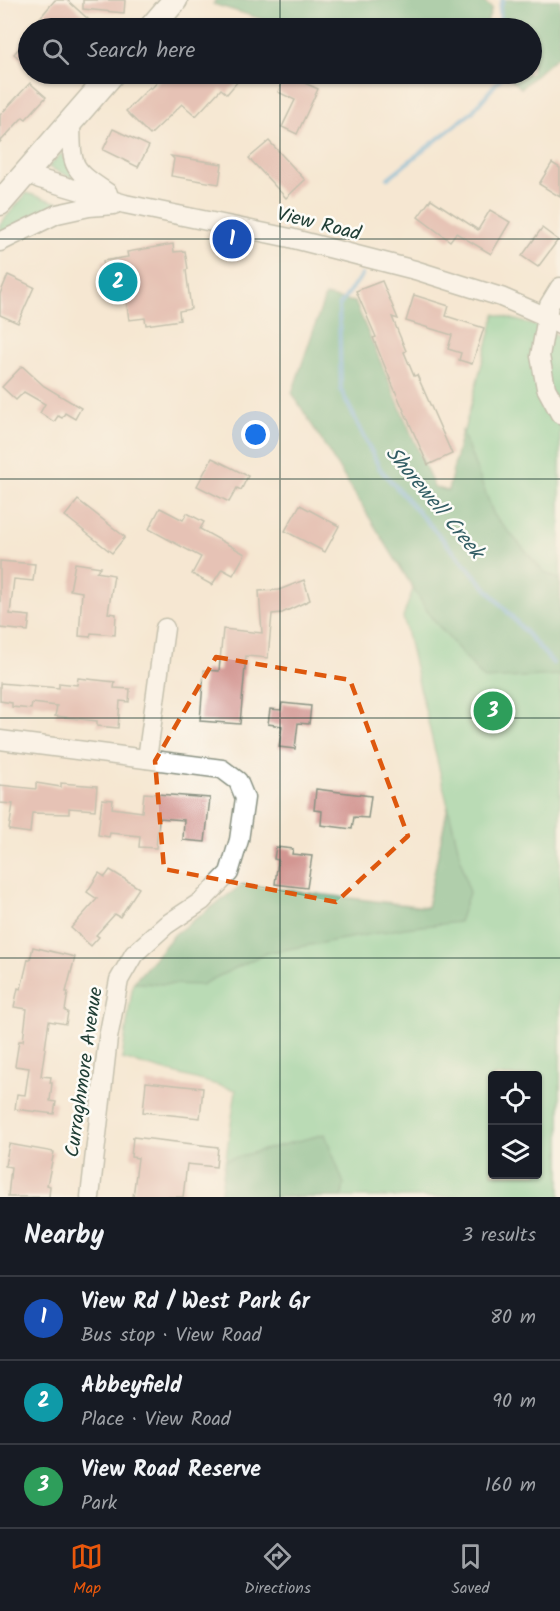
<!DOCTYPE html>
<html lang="en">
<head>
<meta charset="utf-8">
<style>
  body { margin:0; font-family:Kalam,sans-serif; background:#20242c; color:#f1f3f6 }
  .controls { position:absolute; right:18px; bottom:18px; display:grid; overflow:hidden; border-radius:6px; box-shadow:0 2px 4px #0004 }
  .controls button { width:54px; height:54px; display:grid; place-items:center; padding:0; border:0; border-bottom:2px solid #363941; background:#171b24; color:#f1f3f6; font:30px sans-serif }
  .you { position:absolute; left:256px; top:435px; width:21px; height:21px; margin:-15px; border:4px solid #fff; border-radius:50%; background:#1a73e8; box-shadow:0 0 0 9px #1a73e833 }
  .badge { display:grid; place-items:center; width:39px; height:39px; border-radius:50%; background:#ea580c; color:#fff; font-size:20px; font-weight:700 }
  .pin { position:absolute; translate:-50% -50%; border:3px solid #fff; box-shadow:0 2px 6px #0006 }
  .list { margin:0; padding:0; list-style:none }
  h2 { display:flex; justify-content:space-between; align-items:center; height:78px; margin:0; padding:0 24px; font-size:26px }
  h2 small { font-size:20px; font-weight:400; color:#9ea1a6 }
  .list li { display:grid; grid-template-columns:39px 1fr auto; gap:18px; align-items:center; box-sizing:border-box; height:84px; padding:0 24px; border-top:2px solid #363941 }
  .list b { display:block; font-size:22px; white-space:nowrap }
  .list p { margin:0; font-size:20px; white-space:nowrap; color:#9ea1a6 }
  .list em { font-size:20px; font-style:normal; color:#9ea1a6 }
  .icon { flex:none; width:33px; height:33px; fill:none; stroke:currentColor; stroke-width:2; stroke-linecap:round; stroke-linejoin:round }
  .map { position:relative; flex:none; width:560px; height:1197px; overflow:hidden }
  .search { position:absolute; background:#171b24; box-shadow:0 2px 4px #0004; left:18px; right:18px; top:18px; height:66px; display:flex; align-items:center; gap:15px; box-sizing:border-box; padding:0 21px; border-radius:33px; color:#9ea1a6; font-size:22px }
  .sheet { height:330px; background:#171b24 }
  nav { display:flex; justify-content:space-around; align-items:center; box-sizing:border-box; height:84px; border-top:2px solid #363941; background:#171b24; font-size:16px; color:#9ea1a6 }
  nav a { display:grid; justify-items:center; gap:3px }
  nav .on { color:#ea580c }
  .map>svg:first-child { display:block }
</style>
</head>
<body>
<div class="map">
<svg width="560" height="1197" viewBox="0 0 560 1197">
  <rect width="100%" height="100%" fill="#fdfcf7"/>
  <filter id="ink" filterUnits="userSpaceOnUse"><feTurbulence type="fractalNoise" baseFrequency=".0167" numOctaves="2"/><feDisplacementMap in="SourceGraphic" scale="12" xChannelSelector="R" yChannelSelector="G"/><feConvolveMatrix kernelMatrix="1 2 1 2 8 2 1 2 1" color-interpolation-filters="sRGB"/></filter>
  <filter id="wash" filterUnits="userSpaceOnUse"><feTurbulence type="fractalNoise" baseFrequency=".008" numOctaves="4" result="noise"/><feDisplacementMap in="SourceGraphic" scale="24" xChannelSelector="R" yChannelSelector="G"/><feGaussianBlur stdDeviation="1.35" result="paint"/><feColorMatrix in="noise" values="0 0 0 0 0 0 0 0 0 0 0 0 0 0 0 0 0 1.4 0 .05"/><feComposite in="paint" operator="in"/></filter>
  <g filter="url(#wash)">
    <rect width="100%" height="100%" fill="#f6e7d2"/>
    <g fill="#71cc93" stroke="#488464" stroke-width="1.5" fill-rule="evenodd">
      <polygon points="62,153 74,179 48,167"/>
      <polygon points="27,193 65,205 0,235 0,224"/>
      <path d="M 495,314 L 544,328 L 560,337 L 560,1197 L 220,1197 L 236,1090 L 122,1059 L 133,983 L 175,934 L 242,885 L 427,907 L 448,806 L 403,617 L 448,491 ZM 492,1076 L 538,1076 L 538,1174 L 492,1174 Z"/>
    </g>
    <g fill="#5cb07d" stroke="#3e7658" stroke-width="1.5">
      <polygon points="216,0 481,0 492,8 485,28 408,28 377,23 347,28 290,28 213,4"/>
      <polygon points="503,0 560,0 560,54 521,88 504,74 532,74 532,28 501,28 500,7"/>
      <polygon points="325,296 355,302 434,487 448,491 462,431 494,515 543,571 560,580 560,675 484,679 431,617 292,393"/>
      <polygon points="448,806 469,893 459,922 405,928 266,953 201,985 133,983 175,934 242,885 427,908"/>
      <polygon points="325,1134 344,1184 342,1197 220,1197 225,1160"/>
    </g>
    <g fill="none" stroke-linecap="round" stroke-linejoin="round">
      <g stroke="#5da9d5" stroke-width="4.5">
        <polyline points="501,28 500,7 503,0"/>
        <polyline points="388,178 472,112 504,74"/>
        <polyline points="362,275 339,306 341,390 380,469 553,663"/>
      </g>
    </g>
    <g id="blocks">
      <g fill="#d39692">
        <polygon points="55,0 67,0 98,28 50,28 39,19"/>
        <polygon points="83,0 125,0 124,13 83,9"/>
        <polygon points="28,38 28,66 14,54"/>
        <polygon points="165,74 244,74 227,94 221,89 196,116 182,104 150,135 126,111 150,87 151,89"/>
        <polygon points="286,74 306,74 302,82 318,89 297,134 282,127 295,100 278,92"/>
        <polygon points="30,83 46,97 26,119 23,117 0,142 0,115"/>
        <polygon points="113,129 149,146 138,167 103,150"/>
        <polygon points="269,141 305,180 286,198 249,158"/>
        <polygon points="171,156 222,164 219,184 171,176 174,159"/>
        <polygon points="552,163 560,168 560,197 539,184"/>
        <polygon points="431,199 478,230 490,210 510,222 491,254 456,233 450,241 418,217"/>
        <polygon points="542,228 558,240 538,267 522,256"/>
        <polygon points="173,244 174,252 185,251 188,269 186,270 191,309 179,311 180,320 146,325 145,318 129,320 124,283 106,286 103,261 128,257 127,252"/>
        <polygon points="8,275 34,287 18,323 0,315 0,294"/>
        <polygon points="382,281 398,319 392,317 406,351 404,352 414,376 417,375 452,454 428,465 393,386 373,338 376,337 356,291"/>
        <polygon points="414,295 449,306 446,316 484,328 472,364 459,360 461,353 448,349 452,335 406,321"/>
        <polygon points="22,366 44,386 81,408 75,419 65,413 62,418 58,416 54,422 40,413 45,404 24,392 16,400 2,387"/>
        <polygon points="212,458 248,476 241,490 237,488 229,502 197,486"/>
        <polygon points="78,500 125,537 112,553 65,516"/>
        <polygon points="300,505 339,526 325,552 285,531"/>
        <polygon points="160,508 183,520 187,513 204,522 200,529 245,554 233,575 222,569 212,585 192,574 201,557 149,529"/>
        <polygon points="0,561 35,564 33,581 14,579 10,614 30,616 28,631 0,628"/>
        <polygon points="75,563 101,567 96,572 114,575 108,613 116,614 115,635 91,633 90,637 79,636 82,592 70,590"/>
        <polygon points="304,580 310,600 282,613 272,614 268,658 246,656 240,724 200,721 204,670 219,671 223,629 262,633 259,591 279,590"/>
        <polygon points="78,678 115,682 114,688 130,689 129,702 120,701 118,728 97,726 97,721 55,716 57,706 32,703 31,709 12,707 12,703 0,701 0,683 59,688 59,683 77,685"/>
        <polygon points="282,703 311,706 309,724 298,723 295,749 279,747 282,726 268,724 270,709 281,710"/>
        <polygon points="36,783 61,787 61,783 97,786 95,810 69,808 69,814 32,813 30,833 9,830 13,804 0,803 0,785 36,789"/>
        <polygon points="316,789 371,796 368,818 354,817 352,829 321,825 322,811 314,810"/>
        <polygon points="144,793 210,798 205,842 183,840 184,820 159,818 156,848 139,847 140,836 110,833 109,837 98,835 102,799 113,800 112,808 142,812"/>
        <polygon points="276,847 293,849 292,854 312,856 307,888 275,884 278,860 274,859"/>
        <polygon points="110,870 139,888 120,917 115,914 96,935 99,937 91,946 71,928 97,899 87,892 99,873 105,877"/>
        <polygon points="33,947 75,957 66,992 68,992 65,1011 68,1012 66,1024 49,1021 41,1076 51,1077 50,1083 52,1083 50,1101 56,1102 54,1114 15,1109 17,1094 25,1095 29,1068 15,1066 19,1041 23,1041 27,1009 14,1007 18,988 21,989 28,959 30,960"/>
        <polygon points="146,1082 203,1088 200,1118 143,1112"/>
        <polygon points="133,1137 218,1147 216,1167 187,1164 183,1197 133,1197 138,1158 131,1157"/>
        <polygon points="9,1144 54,1152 47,1185 50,1186 49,1197 8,1197 11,1167 5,1166"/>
      </g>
    </g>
  </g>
  <g filter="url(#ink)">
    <use href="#blocks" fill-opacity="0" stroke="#8a9283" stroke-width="1.5"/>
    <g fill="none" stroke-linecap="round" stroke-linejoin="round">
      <defs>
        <g id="minor">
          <path d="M 71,123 C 72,167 70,168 108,193"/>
          <polyline points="27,173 40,179 125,204 290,238 415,270 501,297 547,317 560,325"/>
          <polyline points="0,242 57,214 89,207 114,205"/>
          <polyline points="560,287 549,305 540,356 546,388 560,414"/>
          <polyline points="0,740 222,769 238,781 245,798 239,840 229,873 202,901 166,925 134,954 119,980 108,1038 90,1197"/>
          <polyline points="147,759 165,628"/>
        </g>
        <g id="major">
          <polyline points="151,28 175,0"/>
          <polyline points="0,203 112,74"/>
        </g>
      </defs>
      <use href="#minor" stroke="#8a9283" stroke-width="21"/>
      <use href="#major" stroke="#8a9283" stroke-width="27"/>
      <use href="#minor" stroke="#fff" stroke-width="18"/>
      <use href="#major" stroke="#fff" stroke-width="24"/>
    </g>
  </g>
  <path d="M0 0H560V1197H0ZM 216,657 L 350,680 L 408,836 L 336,902 L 164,869 L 155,761 Z" fill="#f6e7d2" fill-opacity=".55" fill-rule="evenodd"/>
  <path fill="none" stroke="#de580e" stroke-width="4.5" stroke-dasharray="12 8" stroke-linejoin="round" d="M 216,657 L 350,680 L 408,836 L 336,902 L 164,869 L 155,761 Z"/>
  <path fill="none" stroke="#1f3d34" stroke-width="1.5" stroke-opacity="0.55" d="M 280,0 L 280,28M 280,74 L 280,1197M 0,239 L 560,239M 0,479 L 560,479M 0,718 L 560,718M 0,958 L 560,958"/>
  <g text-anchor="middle" stroke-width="5" stroke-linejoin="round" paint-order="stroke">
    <g font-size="20" fill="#1f3d34" stroke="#fdfcf7">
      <text transform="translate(319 223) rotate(14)" y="7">View Road</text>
      <text transform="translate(83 1072) rotate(-82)" y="7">Curraghmore Avenue</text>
    </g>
    <g font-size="21" font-style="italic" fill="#325d64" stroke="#fdfcf7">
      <text transform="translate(435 502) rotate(50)" y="7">Shorewell Creek</text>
    </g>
  </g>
</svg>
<div class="controls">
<button><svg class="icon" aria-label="locate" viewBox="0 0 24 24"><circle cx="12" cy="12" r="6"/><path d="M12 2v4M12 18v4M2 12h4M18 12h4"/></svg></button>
<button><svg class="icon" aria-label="layers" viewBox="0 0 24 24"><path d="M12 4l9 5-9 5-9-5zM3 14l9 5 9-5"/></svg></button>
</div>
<div class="you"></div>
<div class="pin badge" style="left:232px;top:239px;background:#1a4fb4">1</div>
<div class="pin badge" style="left:118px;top:282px;background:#0f9aa8">2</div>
<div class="pin badge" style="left:493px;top:711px;background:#2e9e5b">3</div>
<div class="search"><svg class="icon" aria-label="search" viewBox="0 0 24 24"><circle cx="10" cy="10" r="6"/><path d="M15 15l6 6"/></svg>Search here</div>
</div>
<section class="sheet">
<h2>Nearby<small>3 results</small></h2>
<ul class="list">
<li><span class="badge" style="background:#1a4fb4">1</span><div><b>View Rd / West Park Gr</b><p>Bus stop · View Road</p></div><em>80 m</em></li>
<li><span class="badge" style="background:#0f9aa8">2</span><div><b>Abbeyfield</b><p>Place · View Road</p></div><em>90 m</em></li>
<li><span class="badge" style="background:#2e9e5b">3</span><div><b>View Road Reserve</b><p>Park</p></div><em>160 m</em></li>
</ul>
</section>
<nav>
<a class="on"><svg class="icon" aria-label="map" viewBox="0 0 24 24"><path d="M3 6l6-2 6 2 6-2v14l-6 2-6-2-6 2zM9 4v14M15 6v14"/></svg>Map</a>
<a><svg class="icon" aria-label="directions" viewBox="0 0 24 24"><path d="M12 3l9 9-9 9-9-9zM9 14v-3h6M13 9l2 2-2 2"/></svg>Directions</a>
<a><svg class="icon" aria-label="saved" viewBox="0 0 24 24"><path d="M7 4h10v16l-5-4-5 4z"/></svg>Saved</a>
</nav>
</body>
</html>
